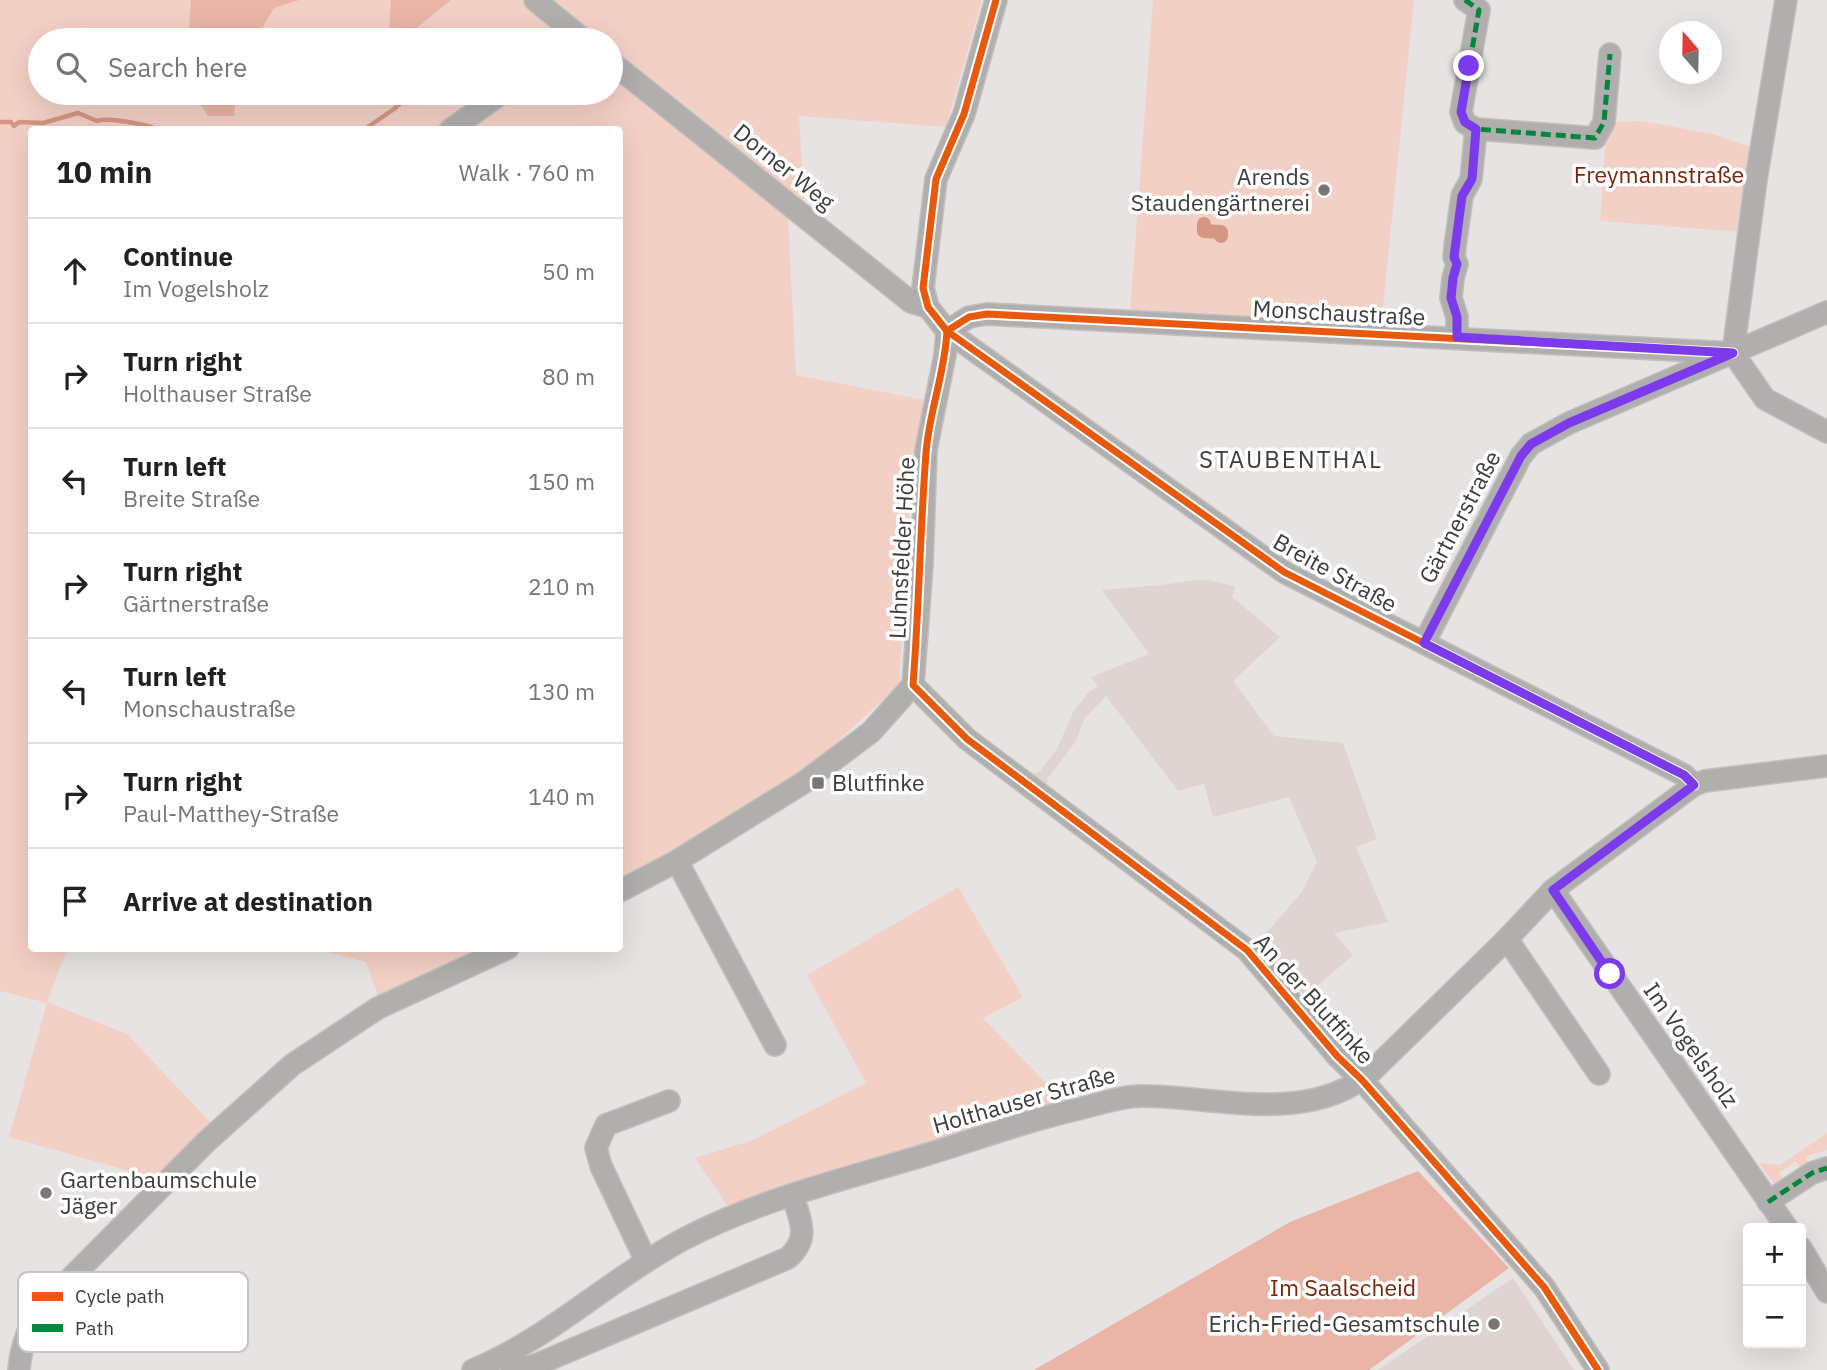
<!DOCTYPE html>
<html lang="en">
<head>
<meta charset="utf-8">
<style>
  body { margin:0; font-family:"IBM Plex Sans",sans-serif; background:#f2f2f2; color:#202124 }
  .controls { position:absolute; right:21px; bottom:21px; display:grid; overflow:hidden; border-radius:7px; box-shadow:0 7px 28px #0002 }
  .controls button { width:63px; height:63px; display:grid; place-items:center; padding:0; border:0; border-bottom:2px solid #e0e0e0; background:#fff; color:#202124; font:35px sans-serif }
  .compass { position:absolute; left:1659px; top:21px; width:63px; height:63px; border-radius:50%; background:#fff; box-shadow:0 7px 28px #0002; rotate:340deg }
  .stop { position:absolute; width:21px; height:21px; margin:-16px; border:5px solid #7c3aed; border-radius:50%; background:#fff }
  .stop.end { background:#7c3aed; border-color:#fff; box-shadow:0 2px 7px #0008 }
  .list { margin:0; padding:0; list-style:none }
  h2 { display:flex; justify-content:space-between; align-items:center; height:91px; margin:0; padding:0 28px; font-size:30px }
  h2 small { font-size:23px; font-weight:400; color:#757577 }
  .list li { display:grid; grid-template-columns:46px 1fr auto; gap:21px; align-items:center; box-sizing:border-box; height:105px; padding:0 28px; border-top:2px solid #e0e0e0 }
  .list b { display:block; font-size:26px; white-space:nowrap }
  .list p { margin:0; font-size:23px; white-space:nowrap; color:#757577 }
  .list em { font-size:23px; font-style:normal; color:#757577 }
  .icon { flex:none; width:38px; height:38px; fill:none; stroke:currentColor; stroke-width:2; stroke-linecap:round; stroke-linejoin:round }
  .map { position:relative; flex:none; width:1827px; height:1370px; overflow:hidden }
  .search { position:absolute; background:#fff; box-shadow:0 7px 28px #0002; left:28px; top:28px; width:595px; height:77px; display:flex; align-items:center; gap:18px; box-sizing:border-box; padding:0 24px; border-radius:38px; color:#757577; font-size:26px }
  .panel { position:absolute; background:#fff; box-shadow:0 7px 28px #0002; left:28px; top:126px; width:595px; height:826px; border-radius:7px }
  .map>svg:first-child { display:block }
</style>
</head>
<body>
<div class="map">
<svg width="1827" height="1370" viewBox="0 0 1827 1370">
  <rect width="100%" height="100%" fill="#e8e3e3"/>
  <g fill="#dfd4d1">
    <polygon points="1195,580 1208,580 1235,586 1232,597 1280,637 1233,681 1274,736 1343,743 1377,839 1356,847 1388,922 1334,933 1353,955 1305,997 1257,944 1301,893 1317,862 1289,797 1213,817 1204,784 1178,791 1106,696 1084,719 1076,741 1048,778 1047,785 1033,774 1039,772 1057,749 1073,712 1088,693 1098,686 1091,677 1149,654 1102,590 1162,585"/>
    <polygon points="1513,1278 1574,1370 1378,1370"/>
  </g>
  <g fill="#f3d0c6" fill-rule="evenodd">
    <path d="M 0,0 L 982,0 L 946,127 L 799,116 L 804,202 L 788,216 L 796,375 L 926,400 L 912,475 L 899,685 L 820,758 L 680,849 L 620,882 L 620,130 L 32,130 L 32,948 L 67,949 L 47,1002 L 127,1034 L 212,1124 L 157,1179 L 9,1137 L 47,1003 L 0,991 ZM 40,40 L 611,40 L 611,93 L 40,93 Z"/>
    <polygon points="1153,0 1414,0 1381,327 1130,313"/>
    <polygon points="1642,121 1713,134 1753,148 1740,232 1600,221 1607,122"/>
    <polygon points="958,887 1023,997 983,1018 1068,1106 729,1208 695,1158 753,1140 866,1083 807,975"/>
    <polygon points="316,949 490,949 379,999 366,962"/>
    <polygon points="1827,1133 1827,1150 1806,1156 1811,1172 1805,1175 1796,1161 1779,1173 1787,1187 1780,1192 1759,1163 1780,1165"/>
  </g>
  <g fill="#eab5a6">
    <polygon points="191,0 299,0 274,8 255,40 188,40"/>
    <polygon points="391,0 451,0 403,39 389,33"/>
    <polygon points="195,93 236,93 234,116 208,116 198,101"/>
    <polygon points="1418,1171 1509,1268 1369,1370 1034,1370 1290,1222"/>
  </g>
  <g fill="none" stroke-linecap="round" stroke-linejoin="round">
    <g stroke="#d69684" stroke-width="4.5">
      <path d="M 0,122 L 11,122 L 14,126 L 19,122 L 43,123 L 78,113 L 97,121 C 106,117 148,124 158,130"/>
      <polyline points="360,130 365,129 394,109 406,98"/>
    </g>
    <polyline stroke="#d69684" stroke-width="14" points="1204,224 1204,231 1221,232 1221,236"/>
    <defs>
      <g id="minor">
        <polyline points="535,0 584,40"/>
        <polyline points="996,0 964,114 936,179 923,288 928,307 947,331 1284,572 1684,775 1694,785"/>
        <polyline points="1465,0 1479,10 1461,112 1465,123 1476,129 1595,138 1604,122 1610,54"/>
        <polyline points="611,62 911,302 928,307"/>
        <polyline points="450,130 502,93"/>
        <polyline points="947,331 969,317 987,314 1733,353"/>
        <polyline points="1457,337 1457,317 1451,298 1453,278 1457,264 1454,257 1455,247 1462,196 1471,179 1476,129"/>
        <polyline points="1733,353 1756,180 1786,0"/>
        <polyline points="1733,353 1765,399 1827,432"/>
        <polyline points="1424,643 1521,456 1531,444 1569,423 1827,312"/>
        <polyline points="913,685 967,739 1247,950 1337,1056 1362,1080 1544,1287 1598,1370"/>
        <polyline points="677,861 775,1045"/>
        <polyline points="1553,890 1787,1228"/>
        <polyline points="620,891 677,861 803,783 871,732 913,685 922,565 926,450 945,355 947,331"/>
        <polyline points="1507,939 1599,1074"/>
        <polyline points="1768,1202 1812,1173 1827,1168"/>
        <polyline points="1801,1248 1827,1292"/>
        <polyline points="646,1261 601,1166 596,1148 606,1125 669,1101"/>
        <path d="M 502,1358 L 515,1366 L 531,1367 L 788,1258 C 811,1237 800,1221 793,1196"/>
        <path d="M 19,1370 C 21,1344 29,1324 45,1304 L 206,1142 L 292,1065 L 378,1008 L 508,948"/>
        <path d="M 473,1370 C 550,1338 611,1278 684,1239 C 760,1199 846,1179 928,1154 C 975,1140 1022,1122 1070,1111 C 1093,1106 1119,1096 1142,1096 C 1216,1096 1310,1126 1372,1071 L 1507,939 L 1553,890 L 1694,785 L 1705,781 L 1827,766"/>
      </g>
    </defs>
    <use href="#minor" stroke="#c2bfbf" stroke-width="24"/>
    <use href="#minor" stroke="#b1afae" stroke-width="21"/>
    <g stroke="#00873e" stroke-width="5" stroke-dasharray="10 5" stroke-linecap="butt">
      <polyline points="1465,0 1479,10 1461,112 1465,123 1476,129 1595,138 1604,122 1610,54"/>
      <polyline points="1457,337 1457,317 1451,298 1453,278 1457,264 1454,257 1455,247 1462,196 1471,179 1476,129"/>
      <polyline points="1768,1202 1812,1173 1827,1168"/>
    </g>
    <defs>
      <g id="cycleway">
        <polyline points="996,0 964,114 936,179 923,288 928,307 947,331 1284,572 1684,775 1694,785"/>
        <path d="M 947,331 C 945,373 929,412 926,453 C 920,531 919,608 913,685 L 967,739 L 1247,950 L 1337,1056 L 1362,1080 L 1544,1287 L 1598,1370"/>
        <polyline points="947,331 969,317 987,314 1733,353"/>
      </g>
    </defs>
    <use href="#cycleway" stroke="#fff" stroke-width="11"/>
    <use href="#cycleway" stroke="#e8590c" stroke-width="7"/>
  </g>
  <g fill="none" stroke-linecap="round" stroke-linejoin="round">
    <polyline stroke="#7c3aed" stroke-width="9" points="1469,66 1461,112 1465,122 1476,129 1472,179 1462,196 1454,257 1457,264 1453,278 1451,298 1457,317 1457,337 1733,353 1569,423 1531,444 1521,456 1424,643 1684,775 1694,785 1553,890 1610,974"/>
  </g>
  <g fill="#7a7675" stroke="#fff" stroke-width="2.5">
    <circle cx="1324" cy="190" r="7"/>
    <rect x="811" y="776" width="14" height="14" rx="3.5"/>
    <circle cx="46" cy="1193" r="7"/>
    <circle cx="1494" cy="1324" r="7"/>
  </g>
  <g text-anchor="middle" stroke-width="7" stroke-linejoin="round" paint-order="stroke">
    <g font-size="23" fill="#3e3b3a" stroke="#fff">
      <text transform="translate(784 167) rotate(39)" y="8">Dorner Weg</text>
      <text transform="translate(1339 313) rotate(3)" y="8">Monschaustraße</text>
      <text transform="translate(1460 517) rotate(-62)" y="8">Gärtnerstraße</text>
      <text transform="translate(902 548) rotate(-87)" y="8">Luhnsfelder Höhe</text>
      <text transform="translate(1335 573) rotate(29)" y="8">Breite Straße</text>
      <text transform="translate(1314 999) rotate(48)" y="8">An der Blutfinke</text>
      <text transform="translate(1691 1045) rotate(55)" y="8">Im Vogelsholz</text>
      <text transform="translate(1024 1100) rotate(-16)" y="8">Holthauser Straße</text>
    </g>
    <g font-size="23" fill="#76240a" stroke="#fff">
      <text x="1659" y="183">Freymannstraße</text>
      <text x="1343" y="1296">Im Saalscheid</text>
    </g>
    <g font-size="23" fill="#3e3b3a" stroke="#fff" text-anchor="end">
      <text x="1310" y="185">Arends<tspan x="1310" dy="26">Staudengärtnerei</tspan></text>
      <text x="832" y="791" text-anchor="start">Blutfinke</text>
      <text x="60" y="1188" text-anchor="start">Gartenbaumschule<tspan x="60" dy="26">Jäger</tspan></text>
      <text x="1480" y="1332">Erich-Fried-Gesamtschule</text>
    </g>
    <g font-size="24" letter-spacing="2" fill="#3e3b3a" stroke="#fff">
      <text x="1291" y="468">STAUBENTHAL</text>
    </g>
  </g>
  <rect x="18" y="1272" width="230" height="80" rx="10" fill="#fff" stroke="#c5c4c4" stroke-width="2"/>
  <rect x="32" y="1292" width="31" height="9" fill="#e8590c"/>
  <rect x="32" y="1324" width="31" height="8" fill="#00873e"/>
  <g font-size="19" fill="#3e3b3a">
    <text x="75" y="1303">Cycle path</text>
    <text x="75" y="1335">Path</text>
  </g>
</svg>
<div class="controls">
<button>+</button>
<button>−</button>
</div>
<svg class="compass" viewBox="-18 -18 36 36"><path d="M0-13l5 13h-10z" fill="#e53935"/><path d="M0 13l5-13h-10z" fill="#757577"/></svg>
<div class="stop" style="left:1610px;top:974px"></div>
<div class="stop end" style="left:1469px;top:66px"></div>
<div class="search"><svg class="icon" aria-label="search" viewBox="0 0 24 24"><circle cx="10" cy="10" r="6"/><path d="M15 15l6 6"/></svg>Search here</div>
<section class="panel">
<h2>10 min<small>Walk · 760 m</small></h2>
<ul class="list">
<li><svg class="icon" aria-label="ahead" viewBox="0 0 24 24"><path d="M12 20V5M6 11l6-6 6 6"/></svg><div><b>Continue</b><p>Im Vogelsholz</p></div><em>50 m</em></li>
<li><svg class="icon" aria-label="right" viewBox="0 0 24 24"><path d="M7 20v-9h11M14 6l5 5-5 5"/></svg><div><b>Turn right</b><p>Holthauser Straße</p></div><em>80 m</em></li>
<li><svg class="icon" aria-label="left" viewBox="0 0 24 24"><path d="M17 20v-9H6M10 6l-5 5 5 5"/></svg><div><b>Turn left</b><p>Breite Straße</p></div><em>150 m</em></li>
<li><svg class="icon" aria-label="right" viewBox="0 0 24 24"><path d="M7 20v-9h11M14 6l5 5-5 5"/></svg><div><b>Turn right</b><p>Gärtnerstraße</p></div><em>210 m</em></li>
<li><svg class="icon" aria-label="left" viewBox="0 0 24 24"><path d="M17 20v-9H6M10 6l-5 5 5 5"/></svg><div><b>Turn left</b><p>Monschaustraße</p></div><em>130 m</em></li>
<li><svg class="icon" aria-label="right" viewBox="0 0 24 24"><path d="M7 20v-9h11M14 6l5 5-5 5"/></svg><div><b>Turn right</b><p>Paul-Matthey-Straße</p></div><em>140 m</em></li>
<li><svg class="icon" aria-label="arrive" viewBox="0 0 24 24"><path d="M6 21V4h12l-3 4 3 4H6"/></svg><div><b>Arrive at destination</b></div></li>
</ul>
</section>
</div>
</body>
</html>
